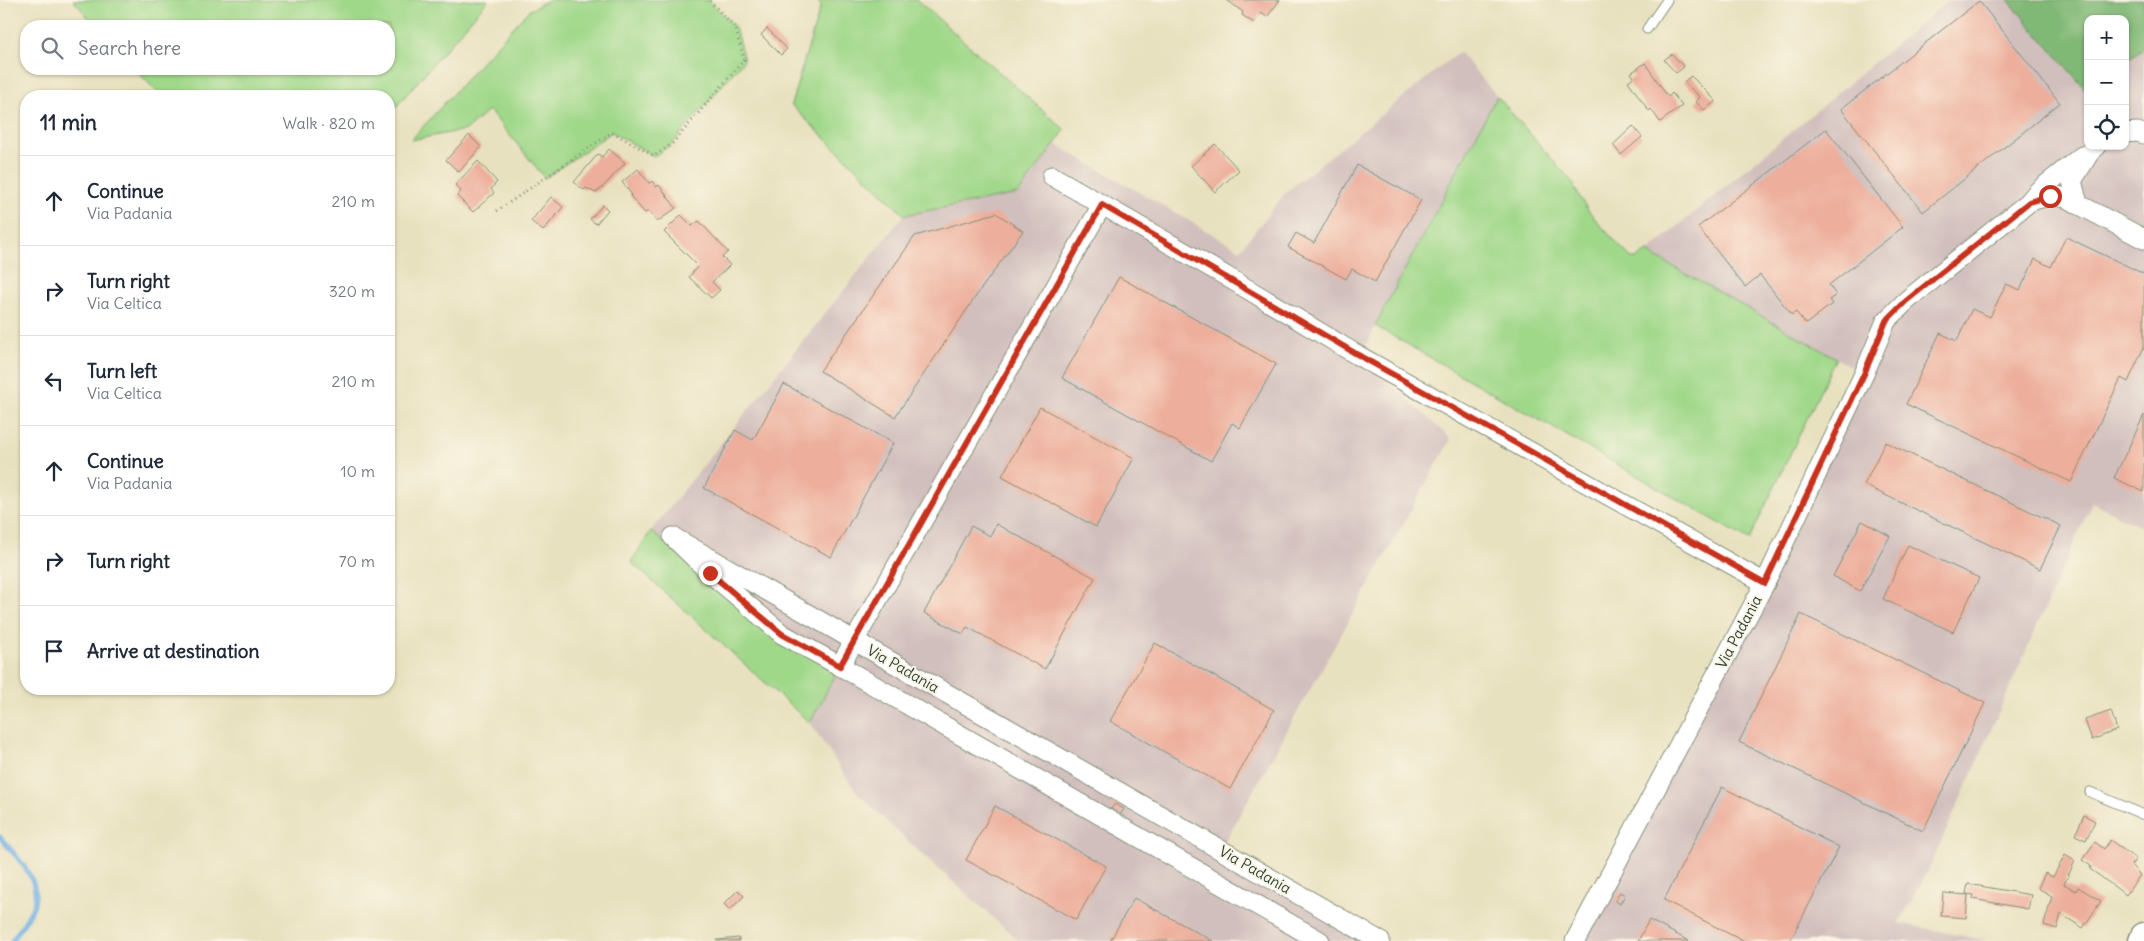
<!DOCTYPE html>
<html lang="en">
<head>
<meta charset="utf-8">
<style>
  body { margin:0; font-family:Delius,sans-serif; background:#f2f2f3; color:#1f2937 }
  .controls { position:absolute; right:15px; top:15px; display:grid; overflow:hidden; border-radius:10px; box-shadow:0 1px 4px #0004 }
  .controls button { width:45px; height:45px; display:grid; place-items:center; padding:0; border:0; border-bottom:1px solid #e0e1e3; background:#fff; color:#1f2937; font:25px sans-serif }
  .stop { position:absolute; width:15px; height:15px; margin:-11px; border:4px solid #c8321e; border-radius:50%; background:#fff }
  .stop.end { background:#c8321e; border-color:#fff; box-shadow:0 1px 5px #0008 }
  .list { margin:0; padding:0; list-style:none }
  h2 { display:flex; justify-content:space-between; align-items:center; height:65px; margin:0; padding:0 20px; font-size:21px }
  h2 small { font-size:16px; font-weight:400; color:#747a83 }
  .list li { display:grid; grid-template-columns:32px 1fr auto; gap:15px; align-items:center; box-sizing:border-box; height:90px; padding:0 20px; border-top:1px solid #e0e1e3 }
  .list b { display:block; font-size:19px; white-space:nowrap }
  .list p { margin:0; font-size:16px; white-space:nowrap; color:#747a83 }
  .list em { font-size:16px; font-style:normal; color:#747a83 }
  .icon { flex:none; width:28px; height:28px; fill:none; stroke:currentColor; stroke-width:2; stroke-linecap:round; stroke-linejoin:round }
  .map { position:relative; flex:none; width:2144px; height:941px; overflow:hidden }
  .search { position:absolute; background:#fff; box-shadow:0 1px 4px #0004; left:20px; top:20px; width:375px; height:55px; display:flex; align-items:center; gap:12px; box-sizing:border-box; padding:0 18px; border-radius:20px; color:#747a83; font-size:19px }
  .panel { position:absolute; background:#fff; box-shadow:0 1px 4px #0004; left:20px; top:90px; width:375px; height:605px; border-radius:20px }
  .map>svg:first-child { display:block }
</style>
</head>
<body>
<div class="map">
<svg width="2144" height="941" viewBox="0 0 2144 941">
  <rect width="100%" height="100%" fill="#fcf5e5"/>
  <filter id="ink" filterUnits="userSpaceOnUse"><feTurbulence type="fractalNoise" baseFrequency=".02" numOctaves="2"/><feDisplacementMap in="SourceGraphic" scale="10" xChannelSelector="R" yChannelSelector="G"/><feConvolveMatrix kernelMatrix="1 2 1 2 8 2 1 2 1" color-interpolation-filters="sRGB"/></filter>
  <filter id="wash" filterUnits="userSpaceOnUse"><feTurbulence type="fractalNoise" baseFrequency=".0096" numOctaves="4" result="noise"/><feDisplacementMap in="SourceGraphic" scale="20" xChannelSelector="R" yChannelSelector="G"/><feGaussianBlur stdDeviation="1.12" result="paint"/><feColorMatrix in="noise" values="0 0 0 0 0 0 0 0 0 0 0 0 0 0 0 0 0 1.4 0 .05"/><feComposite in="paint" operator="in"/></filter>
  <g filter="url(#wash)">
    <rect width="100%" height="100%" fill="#e8e1bf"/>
    <g fill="#d1bfbd">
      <polygon points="1949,0 2008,0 2084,89 2088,87 2088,146 2125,146 2125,61 2144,48 2144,529 2092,502 1931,865 1899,923 1988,941 1575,941 1864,374 1647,252"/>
      <polygon points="1459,52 1497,96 1360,356 1451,439 1220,850 1380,941 1019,941 891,826 855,790 810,723 839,666 768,632 651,531 904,215 1018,194 1055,144 1240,250 1285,193"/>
    </g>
    <g fill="#a0d88a" stroke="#608a5f">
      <polygon points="73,0 488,0 389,115 389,96 161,96 135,69 389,69 389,26 96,26"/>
      <polygon points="548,0 709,0 735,27 744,60 672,144 654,156 612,132 545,178 489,110 466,130 411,140 528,11"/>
      <polygon points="816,0 917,0 1065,130 1018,194 904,215 791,105 821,5"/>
      <path d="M 1497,96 L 1573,183 C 1584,212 1610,234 1630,257 L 1636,259 L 1647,252 L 1836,358 L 1749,540 L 1375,326 Z"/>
      <polygon points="651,531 768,632 840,666 810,723 631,562"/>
    </g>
    <polygon fill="#80b876" stroke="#507a55" points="2008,0 2144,0 2144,48 2125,61 2125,19 2088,19 2088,87 2085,89"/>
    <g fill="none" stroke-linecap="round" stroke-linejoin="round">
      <path stroke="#72b0e4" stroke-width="5" d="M 0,837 C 14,855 42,879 34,904 C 30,917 19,929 12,941"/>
    </g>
    <g id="blocks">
      <g fill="#edae9b">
        <polygon points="1227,0 1280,0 1267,17 1261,13 1254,23 1242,15 1243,12"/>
        <polygon points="1979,1 2060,103 1923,212 1841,109"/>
        <polygon points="767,28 787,49 781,55 761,35"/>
        <polygon points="1672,54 1684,67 1676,73 1664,60"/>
        <polygon points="1645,63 1668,97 1672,93 1682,106 1660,122 1651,109 1649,111 1628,81 1634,77 1631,73"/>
        <polygon points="1691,76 1716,101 1704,110 1696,102 1700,97 1684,82"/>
        <polygon points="1633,126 1642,137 1621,155 1613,145"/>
        <polygon points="1826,129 1903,227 1829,285 1836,295 1829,300 1832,304 1806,324 1796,312 1792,315 1760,275 1745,287 1698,227"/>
        <polygon points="469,135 481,147 459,172 446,160"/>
        <polygon points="1215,144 1239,170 1215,192 1191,166"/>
        <polygon points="609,149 625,163 602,188 595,193 586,188 584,190 574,182 598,154 602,157"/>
        <polygon points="478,161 497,182 491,189 494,193 473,212 457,196 461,191 455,185"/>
        <polygon points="1357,165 1421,200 1375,282 1352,269 1346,279 1288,247 1296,233 1314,243"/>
        <polygon points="638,169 649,183 652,181 656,187 659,185 676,208 657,222 648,211 645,213 630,196 632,195 622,182"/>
        <polygon points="551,197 563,207 543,231 531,221"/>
        <polygon points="603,205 608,210 596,224 590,219"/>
        <polygon points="996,213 1023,231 976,296 895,417 820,371 915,236"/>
        <polygon points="681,215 692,226 699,221 728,252 722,257 730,265 712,282 720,290 711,298 689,277 698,266 664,232"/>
        <polygon points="2066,237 2144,274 2144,347 2128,382 2121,378 2071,482 1906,404 1940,333 1957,341 1972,309 1990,317 2006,284 2020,290 2035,259 2051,267"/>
        <polygon points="1119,277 1276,364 1240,428 1232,423 1211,461 1062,378"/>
        <polygon points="784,384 893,443 831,557 704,488 735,430 753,440"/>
        <polygon points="1040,407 1134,458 1096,527 1002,476"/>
        <polygon points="2144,415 2144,492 2114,478"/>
        <polygon points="1885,442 2061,526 2040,569 1864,485"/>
        <polygon points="1862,521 1890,536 1860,591 1833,576"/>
        <polygon points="996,524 1095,578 1045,669 967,627 963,634 924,613 971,526 990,536"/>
        <polygon points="1908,545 1979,578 1953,632 1883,599"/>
        <polygon points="1801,614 1985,703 1923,831 1739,742"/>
        <polygon points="1155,643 1274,710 1230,789 1110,721"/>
        <polygon points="2111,711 2117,730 2092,740 2085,720"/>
        <polygon points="1722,787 1839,847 1790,941 1743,941 1664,900"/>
        <polygon points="1115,804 1124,809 1120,815 1111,809"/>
        <polygon points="995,806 1106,866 1076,920 966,860"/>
        <polygon points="2084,815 2095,821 2086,840 2075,835"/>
        <polygon points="2110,840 2136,859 2131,865 2140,875 2126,895 2090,869 2091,866 2082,860 2095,842 2104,849"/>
        <polygon points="2065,855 2075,861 2064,884 2076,891 2078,887 2101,901 2083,928 2061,914 2057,929 2044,925 2052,896 2038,888 2045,873 2053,877"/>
        <polygon points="1968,884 2031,895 2028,909 1973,899 1974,895 1966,894"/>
        <polygon points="738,890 744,896 730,910 724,904"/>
        <polygon points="1620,892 1625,895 1620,904 1615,901"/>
        <polygon points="1943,893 1968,895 1966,918 1941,916"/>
        <polygon points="1134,898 1213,941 1110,941"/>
        <polygon points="1649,920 1689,941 1638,941"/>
        <polygon points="739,938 739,941 717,941 717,940"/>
      </g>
    </g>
  </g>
  <g filter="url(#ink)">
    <use href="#blocks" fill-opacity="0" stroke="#848f7a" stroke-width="1"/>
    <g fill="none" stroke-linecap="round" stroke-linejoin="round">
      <defs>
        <g id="lane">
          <polyline points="1647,29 1667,0"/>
          <polyline points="2090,792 2144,815"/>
        </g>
        <g id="street">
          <polyline points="2125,133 2137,132 2144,134"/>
          <polyline points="2097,146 2090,152 2072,181 2078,204 2144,239"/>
          <polyline points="1052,176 1224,275 1359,356 1765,583"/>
          <path d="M 2078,204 C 2061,193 2047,195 2029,202 L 2037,192 L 2082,156"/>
          <polyline points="1102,205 840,666 1320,941"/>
          <polyline points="840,666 782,634 710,573 673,537 1380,941"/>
          <polyline points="1575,941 1765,583 1864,374 1886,321 1906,301 2029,202"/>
        </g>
        <polyline id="secondary" points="2142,941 2144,936"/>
      </defs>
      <use href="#lane" stroke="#848f7a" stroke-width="11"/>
      <use href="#street" stroke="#848f7a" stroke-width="21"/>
      <use href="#secondary" stroke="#848f7a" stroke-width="29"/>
      <polyline stroke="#848f7a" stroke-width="3" stroke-dasharray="1 4" stroke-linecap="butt" points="497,211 612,132 654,156 672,144 744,60 735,27 709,0"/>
      <use href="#lane" stroke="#fff" stroke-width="9"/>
      <use href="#street" stroke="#fff" stroke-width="19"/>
      <use href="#secondary" stroke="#fff" stroke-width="26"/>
    </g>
  </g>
  <g fill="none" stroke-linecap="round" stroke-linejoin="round" filter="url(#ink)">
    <polyline stroke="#c8321e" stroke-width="6" points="710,573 782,634 840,666 1102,205 1360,356 1765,583 1864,374 1886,321 1906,301 2029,202 2050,196"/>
  </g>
  <g text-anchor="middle" stroke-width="4" stroke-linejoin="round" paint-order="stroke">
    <g font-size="15" fill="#1f3d34" stroke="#fcf5e5">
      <text transform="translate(1739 632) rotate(-62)" y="5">Via Padania</text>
      <text transform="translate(903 669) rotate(30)" y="5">Via Padania</text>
      <text transform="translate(1255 870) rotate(30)" y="5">Via Padania</text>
    </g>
  </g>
</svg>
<div class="controls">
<button>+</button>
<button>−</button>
<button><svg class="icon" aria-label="locate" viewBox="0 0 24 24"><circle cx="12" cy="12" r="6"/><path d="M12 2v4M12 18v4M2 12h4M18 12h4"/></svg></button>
</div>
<div class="stop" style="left:2050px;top:196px"></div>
<div class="stop end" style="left:710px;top:573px"></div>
<div class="search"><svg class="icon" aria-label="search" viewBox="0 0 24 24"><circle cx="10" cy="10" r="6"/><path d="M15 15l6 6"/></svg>Search here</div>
<section class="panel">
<h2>11 min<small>Walk · 820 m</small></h2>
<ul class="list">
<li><svg class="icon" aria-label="ahead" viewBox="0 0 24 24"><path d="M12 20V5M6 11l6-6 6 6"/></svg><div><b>Continue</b><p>Via Padania</p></div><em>210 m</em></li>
<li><svg class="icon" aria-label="right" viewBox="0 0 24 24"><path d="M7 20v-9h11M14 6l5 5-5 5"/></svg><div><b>Turn right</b><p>Via Celtica</p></div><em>320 m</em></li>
<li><svg class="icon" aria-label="left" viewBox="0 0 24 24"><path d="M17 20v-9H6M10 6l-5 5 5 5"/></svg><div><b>Turn left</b><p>Via Celtica</p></div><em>210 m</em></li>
<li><svg class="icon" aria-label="ahead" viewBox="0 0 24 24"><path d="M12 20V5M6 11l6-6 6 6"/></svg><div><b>Continue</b><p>Via Padania</p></div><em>10 m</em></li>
<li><svg class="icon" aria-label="right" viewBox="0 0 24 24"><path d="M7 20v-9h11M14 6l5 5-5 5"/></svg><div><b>Turn right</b></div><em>70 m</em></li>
<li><svg class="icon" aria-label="arrive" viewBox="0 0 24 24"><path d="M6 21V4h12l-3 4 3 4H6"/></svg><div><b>Arrive at destination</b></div></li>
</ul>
</section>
</div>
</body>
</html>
